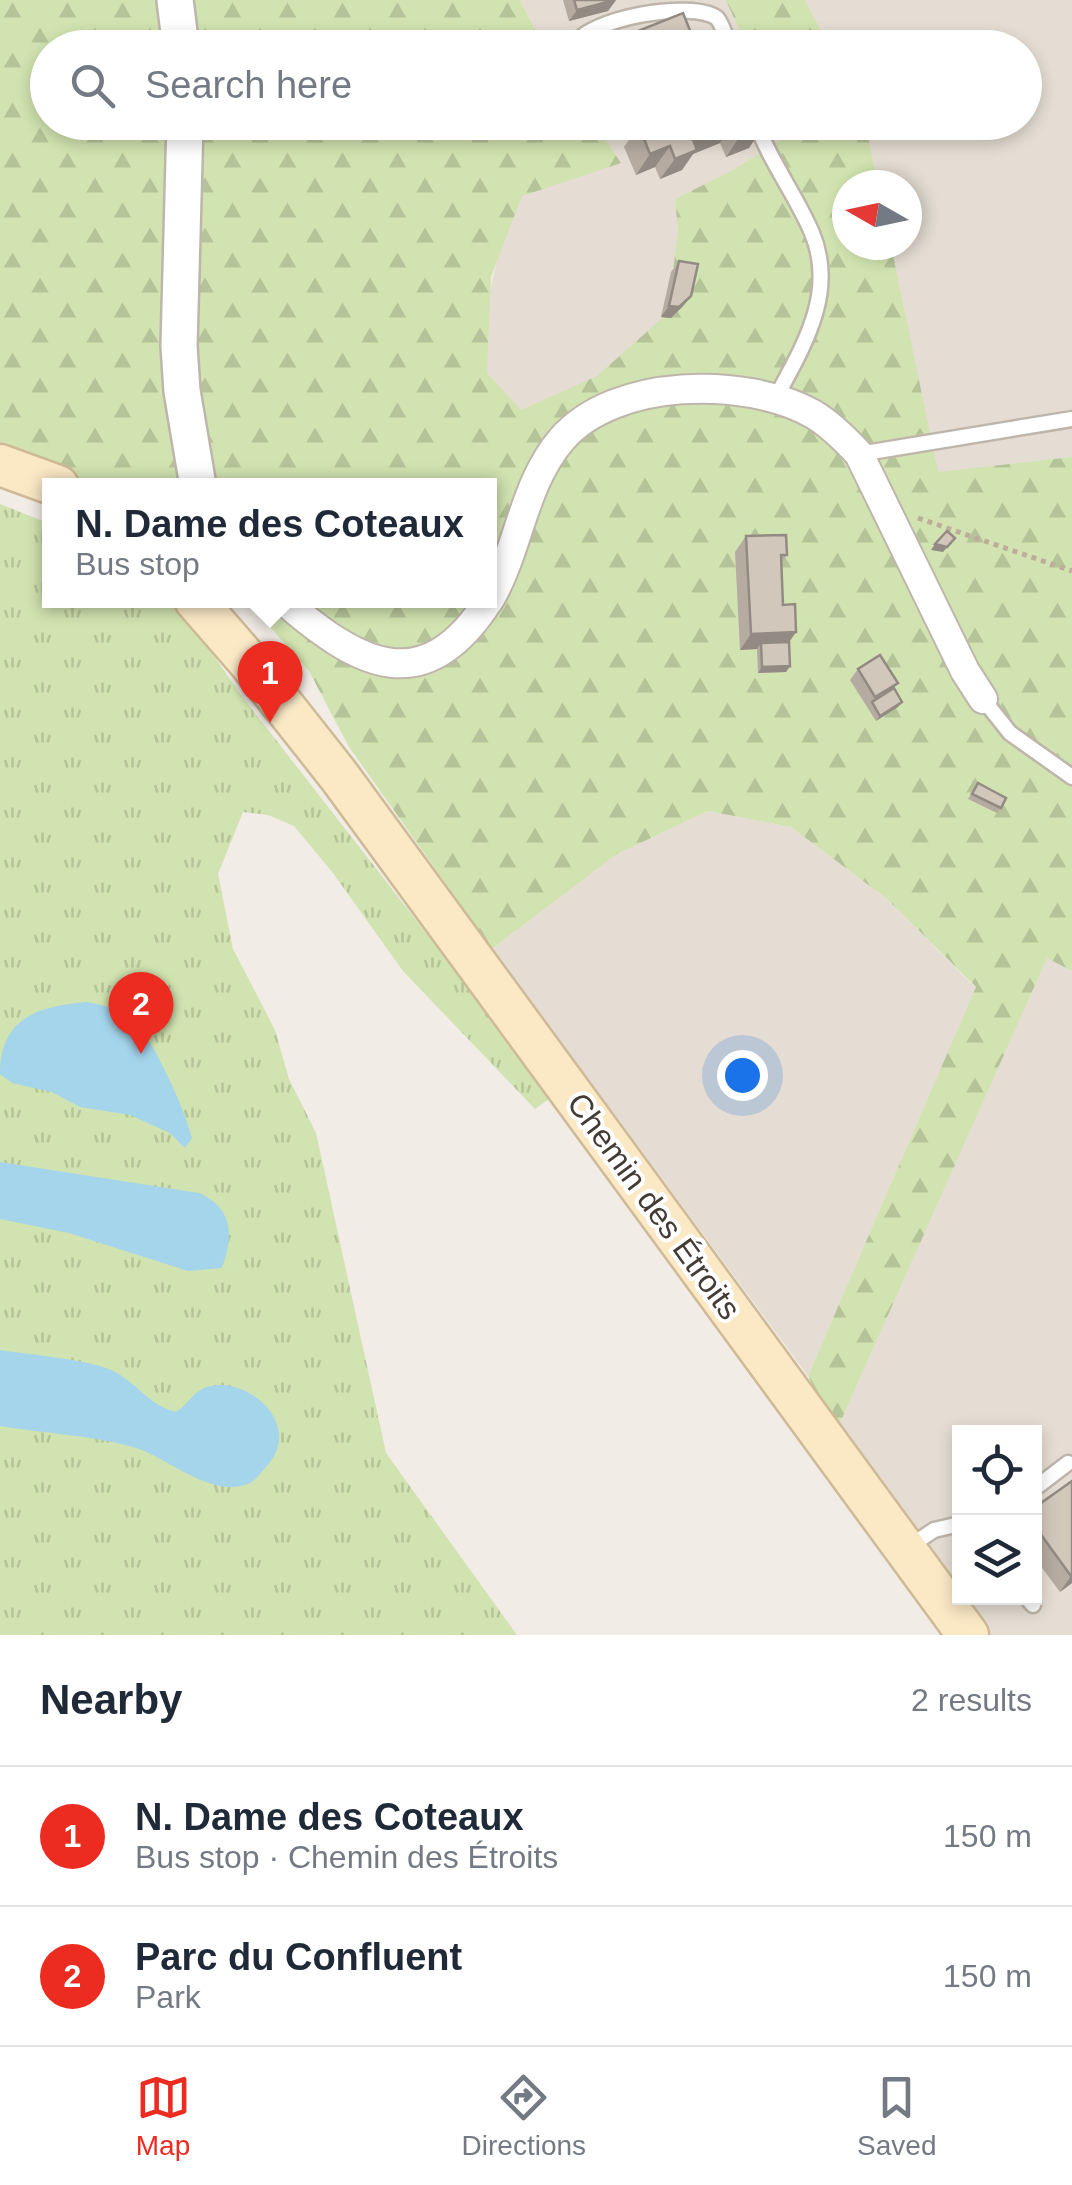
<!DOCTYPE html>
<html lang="en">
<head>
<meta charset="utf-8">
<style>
  body { margin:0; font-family:Arial,sans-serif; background:#f2f2f3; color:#1f2937 }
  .controls { position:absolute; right:30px; bottom:30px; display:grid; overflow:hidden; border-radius:0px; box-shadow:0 5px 15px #0003 }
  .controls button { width:90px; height:90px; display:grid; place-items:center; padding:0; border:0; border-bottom:2px solid #e0e1e3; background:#fff; color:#1f2937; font:50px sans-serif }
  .compass { position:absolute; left:832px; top:170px; width:90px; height:90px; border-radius:50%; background:#fff; box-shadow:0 5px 15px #0003; rotate:279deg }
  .you { position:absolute; left:742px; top:1075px; width:35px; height:35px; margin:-25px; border:8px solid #fff; border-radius:50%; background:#1a73e8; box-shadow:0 0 0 15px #1a73e833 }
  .badge { display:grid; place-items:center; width:65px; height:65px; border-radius:50%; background:#ec2b21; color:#fff; font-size:32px; font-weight:700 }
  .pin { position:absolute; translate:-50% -82px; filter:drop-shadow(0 2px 5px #0008) }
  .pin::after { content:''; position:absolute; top:52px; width:35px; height:30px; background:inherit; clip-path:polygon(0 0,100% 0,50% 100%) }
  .popup { position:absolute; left:42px; top:478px; width:455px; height:130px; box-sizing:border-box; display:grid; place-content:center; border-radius:0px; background:#fff; filter:drop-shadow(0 2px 8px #0005); font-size:32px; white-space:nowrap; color:#747a83 }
  .popup b { font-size:38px; color:#1f2937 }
  .popup::after { content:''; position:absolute; left:50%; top:100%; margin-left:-20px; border:20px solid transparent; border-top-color:#fff }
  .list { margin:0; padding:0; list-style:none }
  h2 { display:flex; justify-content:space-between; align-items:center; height:130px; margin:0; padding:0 40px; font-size:42px }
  h2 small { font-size:32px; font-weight:400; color:#747a83 }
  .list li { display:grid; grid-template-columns:65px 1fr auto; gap:30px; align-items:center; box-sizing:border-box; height:140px; padding:0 40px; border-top:2px solid #e0e1e3 }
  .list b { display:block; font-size:38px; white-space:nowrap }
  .list p { margin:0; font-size:32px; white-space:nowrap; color:#747a83 }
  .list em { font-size:32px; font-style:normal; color:#747a83 }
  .icon { flex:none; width:55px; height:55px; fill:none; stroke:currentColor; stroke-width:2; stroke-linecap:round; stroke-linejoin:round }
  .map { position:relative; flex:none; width:1072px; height:1635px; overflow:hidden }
  .search { position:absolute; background:#fff; box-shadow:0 5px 15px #0003; left:30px; right:30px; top:30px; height:110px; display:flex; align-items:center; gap:25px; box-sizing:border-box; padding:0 35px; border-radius:55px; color:#747a83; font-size:38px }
  .sheet { height:410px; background:#fff }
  nav { display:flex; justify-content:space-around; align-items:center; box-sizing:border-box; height:140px; border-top:2px solid #e0e1e3; background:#fff; font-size:28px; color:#747a83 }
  nav a { display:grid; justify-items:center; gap:5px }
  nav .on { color:#ec2b21 }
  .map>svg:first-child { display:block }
</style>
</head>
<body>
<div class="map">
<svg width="1072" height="1635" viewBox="0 0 1072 1635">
  <defs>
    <pattern id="forest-firs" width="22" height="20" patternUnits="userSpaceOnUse" patternTransform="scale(2.5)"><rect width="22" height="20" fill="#d1e3b0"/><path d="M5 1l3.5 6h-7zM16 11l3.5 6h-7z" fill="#b5c498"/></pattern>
    <pattern id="park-tufts" width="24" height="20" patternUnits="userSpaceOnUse" patternTransform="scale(2.5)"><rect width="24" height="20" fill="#d1e3b0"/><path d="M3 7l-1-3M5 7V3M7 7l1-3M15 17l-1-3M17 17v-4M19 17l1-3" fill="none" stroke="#b5c498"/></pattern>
  </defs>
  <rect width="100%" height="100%" fill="#f1ece5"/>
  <g fill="#e5ddd3" fill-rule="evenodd">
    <path d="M 520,0 L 1072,0 L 1072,457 L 938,473 L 478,425 L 488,299 L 530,123 L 1024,122 L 1024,48 L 544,47 ZM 847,185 L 907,185 L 907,245 L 847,245 Z"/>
    <polygon points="708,811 791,827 887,899 976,988 808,1376 492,949 617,854"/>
    <path d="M 1047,957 L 1072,971 L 1072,1635 L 984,1635 L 836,1432 ZM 960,1432 L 1034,1432 L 1034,1598 L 960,1598 Z"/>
  </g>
  <g fill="url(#forest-firs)">
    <polygon points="0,0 520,0 544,47 48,48 48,122 594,123 621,163 522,196 491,277 487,373 521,410 597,376 668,313 678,230 675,199 733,170 786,137 780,123 865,123 878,185 847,185 847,245 891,245 938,472 1072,457 1072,971 1047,958 836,1432 808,1376 976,987 887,899 791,827 708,811 617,854 492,949 349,747 309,671 247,601 490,600 490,486 82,485 0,456"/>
    <polygon points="726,0 805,0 829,47 747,47"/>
  </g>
  <polygon fill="url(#park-tufts)" points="0,504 50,524 50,600 167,601 187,617 241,695 553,1096 535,1109 403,971 333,873 294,826 268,815 243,812 218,874 233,949 275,1030 289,1079 316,1133 386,1453 517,1635 0,1635"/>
  <g fill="#a4d5eb">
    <path d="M 87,1002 C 101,1005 121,1008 132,1018 C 152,1036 186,1112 192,1138 L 185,1148 L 170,1133 L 130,1115 L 80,1107 L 52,1092 L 12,1083 L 0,1074 C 0,1018 38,1006 87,1002 Z"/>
    <path d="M 0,1162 L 199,1193 C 233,1208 234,1236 222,1268 L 188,1271 L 69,1233 L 0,1219 Z"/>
    <path d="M 0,1350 C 30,1355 93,1359 117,1373 C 139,1386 151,1406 176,1412 C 186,1406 194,1392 204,1388 C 242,1372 307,1422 266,1467 C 261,1472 256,1480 250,1483 C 213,1500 168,1458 136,1448 C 98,1436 41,1433 0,1426 Z"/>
  </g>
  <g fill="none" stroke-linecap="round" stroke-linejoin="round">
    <defs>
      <g id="service">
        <path d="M 572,48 C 587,17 693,0 717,18 C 723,25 726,39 730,48"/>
        <path d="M 756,122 C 770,162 796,195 812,233 C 837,293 803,347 775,399"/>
        <polyline points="859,454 1072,419"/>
        <polyline points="983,699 1010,733 1072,777"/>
        <polyline points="1034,1489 1068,1463"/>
        <polyline points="906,1549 934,1530 960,1524"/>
        <polyline points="1027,1598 1033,1605"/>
      </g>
      <g id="minor">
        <path d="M 490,599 C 519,549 523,484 562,439 C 615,378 745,376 813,414 C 830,424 845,439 859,454 L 965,671 L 983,699"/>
        <path d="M 283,600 C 358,665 424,702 489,600"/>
      </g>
      <g id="tertiary">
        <polyline points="175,0 181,48"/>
        <polyline points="185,122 179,346 182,391 198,486"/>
      </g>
      <g id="secondary">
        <polyline points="0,465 58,486"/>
        <polyline points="195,600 249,662 339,776 968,1635"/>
      </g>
    </defs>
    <use href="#service" stroke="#bfb6ab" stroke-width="19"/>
    <use href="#minor" stroke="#bfb6ab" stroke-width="32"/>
    <use href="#tertiary" stroke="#bfb6ab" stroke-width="40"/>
    <use href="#secondary" stroke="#ceba97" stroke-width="45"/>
    <polyline stroke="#bdad9a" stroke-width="5" stroke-dasharray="5 5" stroke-linecap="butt" points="918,518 1072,571"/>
    <use href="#service" stroke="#fff" stroke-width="14"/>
    <use href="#minor" stroke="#fff" stroke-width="28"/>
    <use href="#tertiary" stroke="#fff" stroke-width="35"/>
    <use href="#secondary" stroke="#fbe8c5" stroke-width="40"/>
  </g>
  <g fill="#b5aba1">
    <polygon points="563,0 616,0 608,11 569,21"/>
    <polygon points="618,39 691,48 611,48"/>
    <polygon points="628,122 762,122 763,127 749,148 726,157 720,143 693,154 682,170 660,179 655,167 636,175 624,147 633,134"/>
    <polygon points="679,261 691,296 683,306 671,318 661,317 671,272"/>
    <polygon points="746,536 787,555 781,563 783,605 796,632 789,642 790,666 786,672 758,673 757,649 740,650 735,552"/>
    <polygon points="858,669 898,683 894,688 898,707 876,721 850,680"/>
    <polygon points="978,783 1001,808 997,813 968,799"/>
    <polygon points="1072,1481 1072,1583 1060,1592 1034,1557 1034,1508"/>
  </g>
  <g fill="#938b83">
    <polygon points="616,0 608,11 569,21 577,10"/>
    <polygon points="735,123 720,143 693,154 682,170 660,179 675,159 693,140"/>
    <polygon points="763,127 749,148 726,157 740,136"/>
    <polygon points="670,146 655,167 636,175 650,154"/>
    <polygon points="691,296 683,306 671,318 661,317 669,306"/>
    <polygon points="955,538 943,552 931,550 935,544"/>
    <polygon points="796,632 785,648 761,643 757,649 740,650 751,634"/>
    <polygon points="790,666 786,672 758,673 762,667"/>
    <polygon points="902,702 898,707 876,721 880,716"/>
    <polygon points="1072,1575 1072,1583 1060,1592 1071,1576"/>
  </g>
  <g fill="#d2c7bb" stroke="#938b83" stroke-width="2.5">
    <polygon points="574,0 615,0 577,10"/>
    <polygon points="683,13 695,43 682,48 621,48 618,39"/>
    <polygon points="647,122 762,122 763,127 740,136 735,123 693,140 697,150 675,159 670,146 650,154 639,126"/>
    <polygon points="679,261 698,264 691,296 679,307 669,306"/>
    <polygon points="947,531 955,538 947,547 935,544"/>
    <polygon points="786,535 787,555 781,555 783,605 795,604 796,632 751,634 746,536"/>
    <polygon points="789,642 790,666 762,667 761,643"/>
    <polygon points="880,655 898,683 875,697 858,669"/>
    <polygon points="894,688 902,702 880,716 872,702"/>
    <polygon points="978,783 1006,798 1001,808 972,794"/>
    <polygon points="1072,1481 1072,1575 1071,1576 1034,1525 1034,1508"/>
  </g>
  <g text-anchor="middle" stroke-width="8" stroke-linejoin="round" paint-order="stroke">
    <g font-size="32" fill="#433c35" stroke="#fff">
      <text transform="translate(654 1206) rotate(54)" y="11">Chemin des Étroits</text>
    </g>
  </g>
</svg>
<div class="controls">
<button><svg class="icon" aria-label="locate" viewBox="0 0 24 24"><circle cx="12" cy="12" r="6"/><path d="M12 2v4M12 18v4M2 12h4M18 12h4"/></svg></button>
<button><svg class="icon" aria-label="layers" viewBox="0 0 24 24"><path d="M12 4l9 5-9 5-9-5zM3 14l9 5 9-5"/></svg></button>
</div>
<svg class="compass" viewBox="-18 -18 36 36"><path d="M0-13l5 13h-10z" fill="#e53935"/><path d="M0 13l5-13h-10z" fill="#747a83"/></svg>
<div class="you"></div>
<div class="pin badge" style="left:270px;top:723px">1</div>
<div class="popup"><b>N. Dame des Coteaux</b>Bus stop</div>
<div class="pin badge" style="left:141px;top:1054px">2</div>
<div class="search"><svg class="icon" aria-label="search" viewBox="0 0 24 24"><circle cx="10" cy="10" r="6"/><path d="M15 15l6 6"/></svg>Search here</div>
</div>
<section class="sheet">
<h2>Nearby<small>2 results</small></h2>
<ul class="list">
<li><span class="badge">1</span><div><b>N. Dame des Coteaux</b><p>Bus stop · Chemin des Étroits</p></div><em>150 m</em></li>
<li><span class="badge">2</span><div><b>Parc du Confluent</b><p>Park</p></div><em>150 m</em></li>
</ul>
</section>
<nav>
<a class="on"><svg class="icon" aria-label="map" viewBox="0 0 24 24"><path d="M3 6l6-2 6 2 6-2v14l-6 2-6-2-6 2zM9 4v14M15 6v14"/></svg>Map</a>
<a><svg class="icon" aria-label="directions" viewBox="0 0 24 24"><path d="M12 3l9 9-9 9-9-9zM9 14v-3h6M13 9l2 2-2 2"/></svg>Directions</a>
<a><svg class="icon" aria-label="saved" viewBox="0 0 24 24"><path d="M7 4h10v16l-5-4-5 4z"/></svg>Saved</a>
</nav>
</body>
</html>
